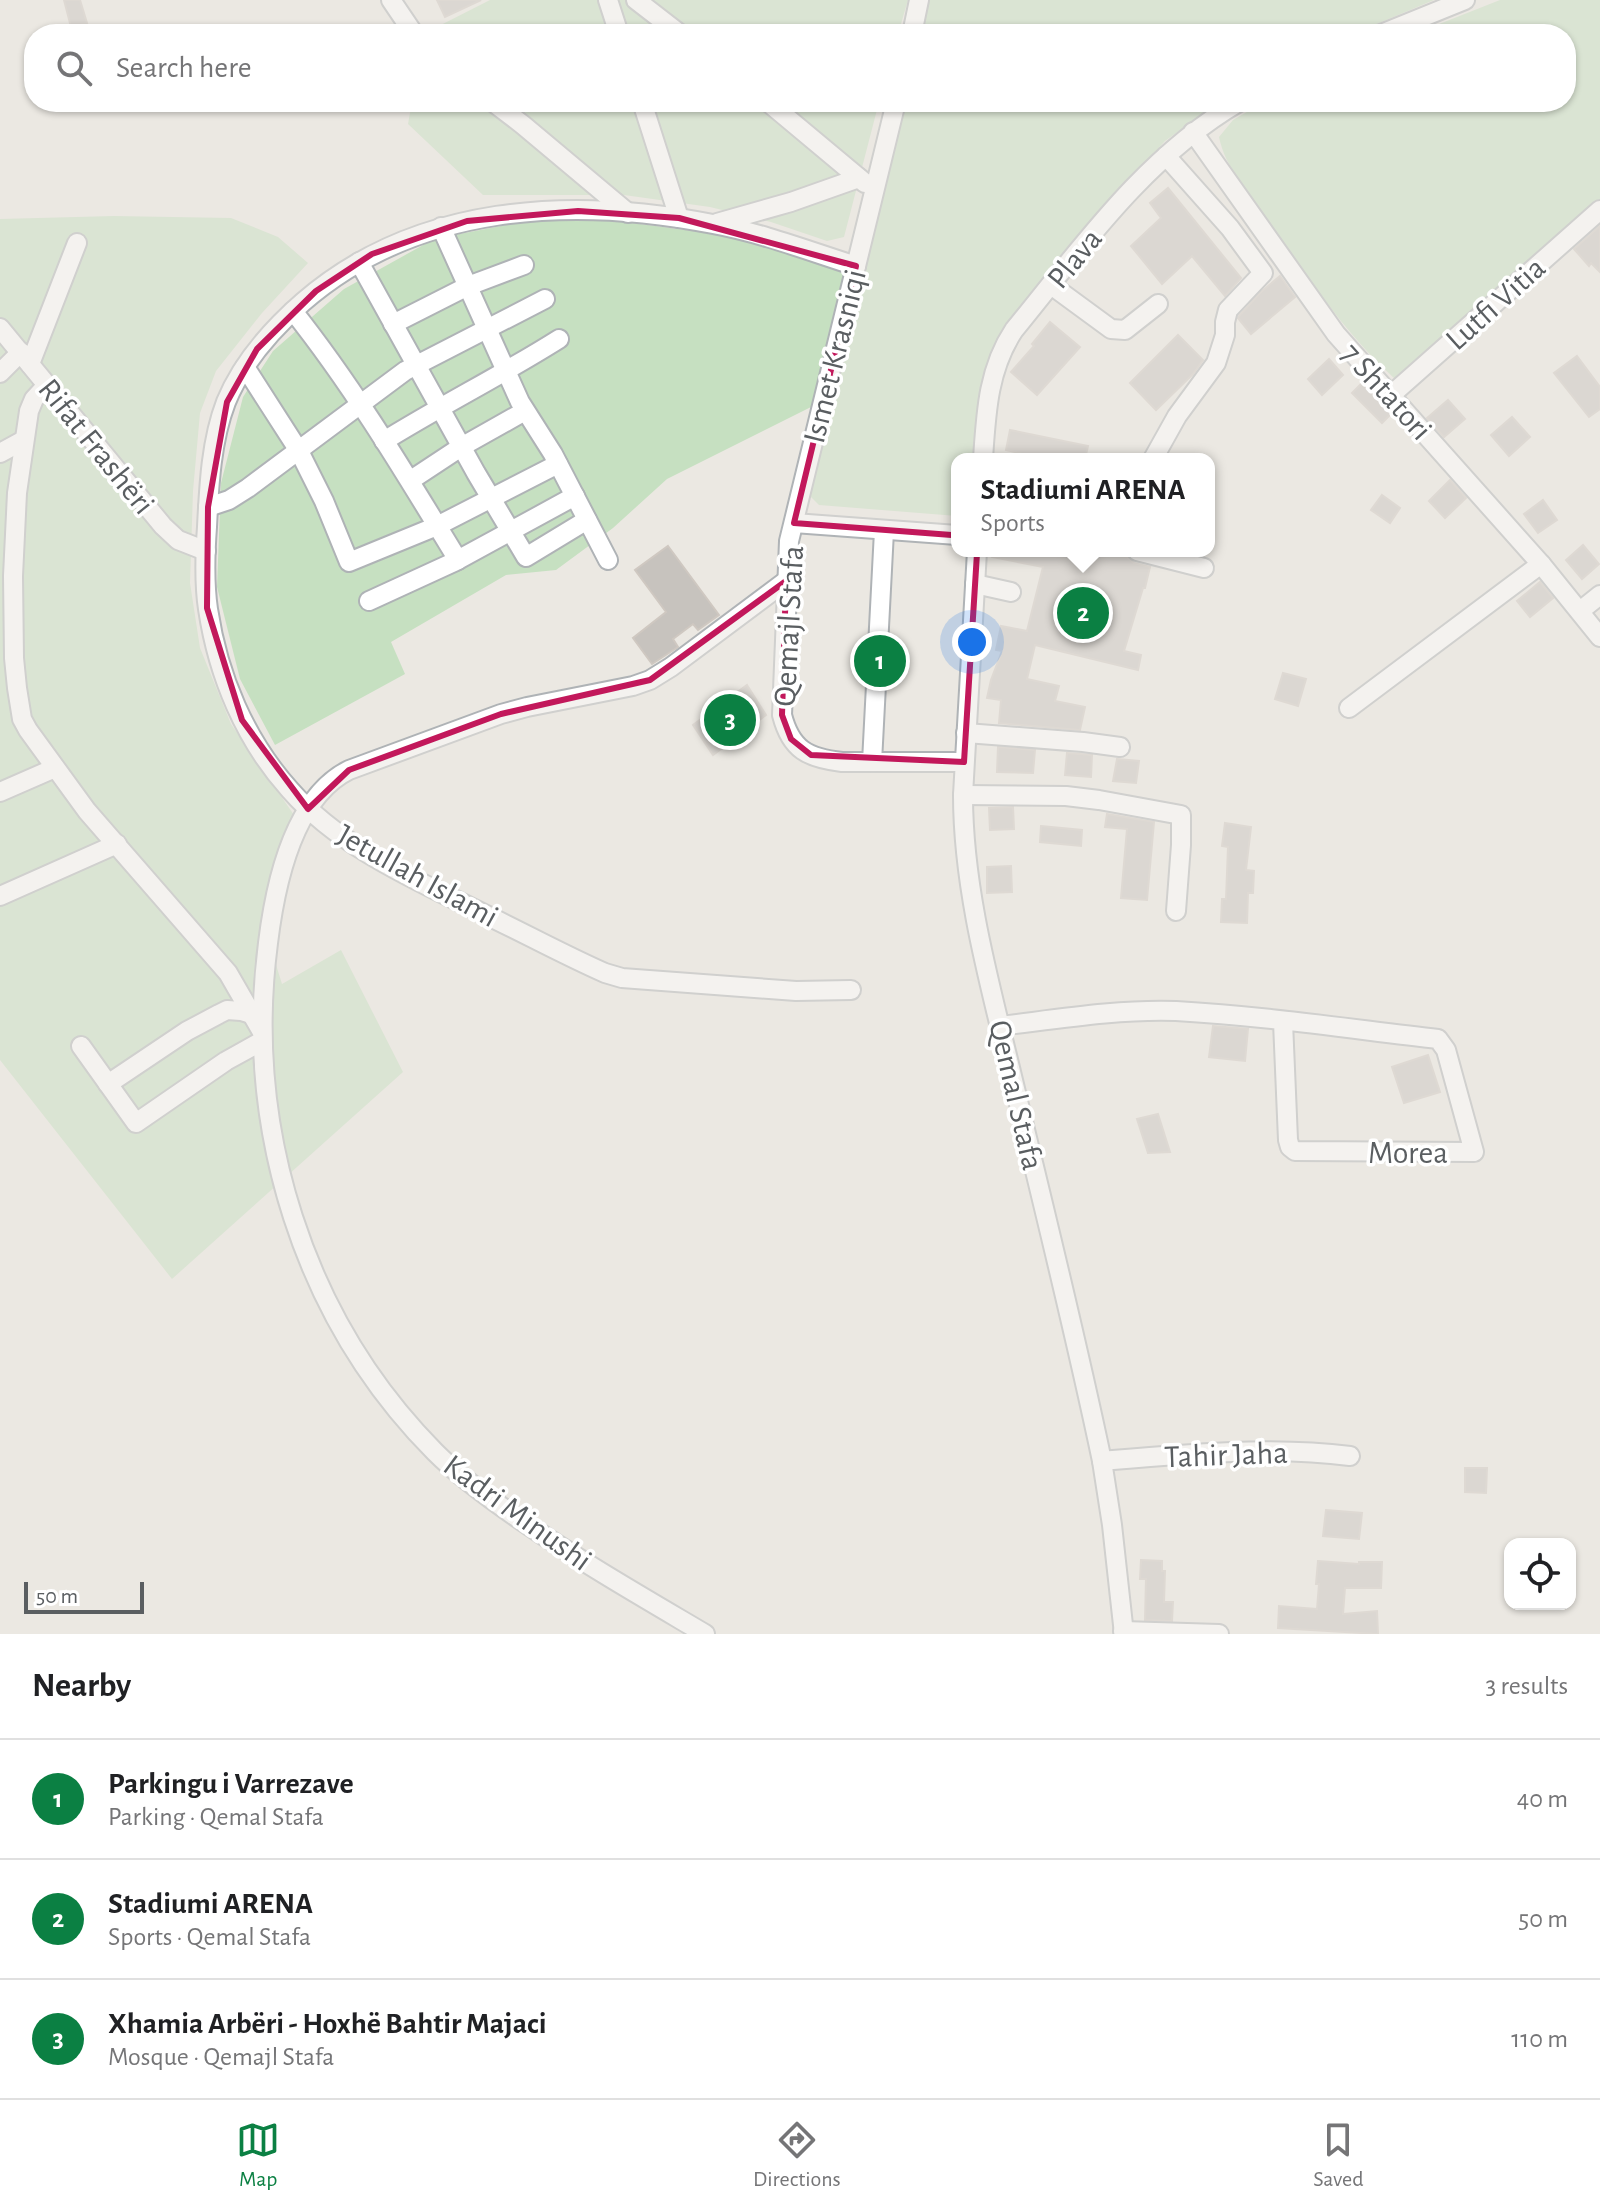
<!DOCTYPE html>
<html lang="en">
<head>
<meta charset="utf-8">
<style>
  body { margin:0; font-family:"Alegreya Sans",sans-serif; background:#f2f2f2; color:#202124 }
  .controls { position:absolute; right:24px; bottom:24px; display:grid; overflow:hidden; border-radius:16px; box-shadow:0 2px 6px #0004 }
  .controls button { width:72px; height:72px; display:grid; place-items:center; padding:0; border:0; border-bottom:2px solid #e0e0e0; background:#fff; color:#202124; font:40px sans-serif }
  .scale { position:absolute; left:24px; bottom:20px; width:120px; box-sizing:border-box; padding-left:8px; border:4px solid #5a5e61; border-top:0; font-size:22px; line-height:28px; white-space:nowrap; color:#5a5e61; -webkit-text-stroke:6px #fff; paint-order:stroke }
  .you { position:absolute; left:972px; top:642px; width:28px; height:28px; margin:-20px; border:6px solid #fff; border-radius:50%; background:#1a73e8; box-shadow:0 0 0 12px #1a73e833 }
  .badge { display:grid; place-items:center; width:52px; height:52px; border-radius:50%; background:#0b8043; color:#fff; font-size:26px; font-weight:700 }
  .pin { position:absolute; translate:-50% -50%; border:4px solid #fff; box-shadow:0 2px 8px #0006 }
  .popup { position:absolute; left:951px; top:453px; width:264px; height:104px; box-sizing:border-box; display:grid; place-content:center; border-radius:16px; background:#fff; filter:drop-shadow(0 2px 6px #0005); font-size:26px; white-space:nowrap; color:#757577 }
  .popup b { font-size:30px; color:#202124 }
  .popup::after { content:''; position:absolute; left:50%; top:100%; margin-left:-16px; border:16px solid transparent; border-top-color:#fff }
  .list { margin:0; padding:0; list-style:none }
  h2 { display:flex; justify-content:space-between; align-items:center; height:104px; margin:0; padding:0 32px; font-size:34px }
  h2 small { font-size:26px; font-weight:400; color:#757577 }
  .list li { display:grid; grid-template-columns:52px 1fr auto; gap:24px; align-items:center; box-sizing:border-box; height:120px; padding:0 32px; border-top:2px solid #e0e0e0 }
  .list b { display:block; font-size:30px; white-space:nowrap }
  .list p { margin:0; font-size:26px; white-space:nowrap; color:#757577 }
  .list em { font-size:26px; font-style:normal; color:#757577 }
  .icon { flex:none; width:44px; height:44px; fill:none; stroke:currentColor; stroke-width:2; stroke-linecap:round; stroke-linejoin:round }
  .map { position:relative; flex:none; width:1600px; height:1634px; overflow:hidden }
  .search { position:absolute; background:#fff; box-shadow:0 2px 6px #0004; left:24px; right:24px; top:24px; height:88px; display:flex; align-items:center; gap:20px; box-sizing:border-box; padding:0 28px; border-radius:32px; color:#757577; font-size:30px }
  .sheet { height:464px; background:#fff }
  nav { display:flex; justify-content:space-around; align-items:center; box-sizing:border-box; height:112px; border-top:2px solid #e0e0e0; background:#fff; font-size:22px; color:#757577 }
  nav a { display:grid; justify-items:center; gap:4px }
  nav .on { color:#0b8043 }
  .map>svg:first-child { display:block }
</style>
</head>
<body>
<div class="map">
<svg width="1600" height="1634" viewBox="0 0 1600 1634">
  <rect width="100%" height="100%" fill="#ebe8e2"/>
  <g fill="#c6e0c1">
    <polygon points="490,0 908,0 898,34 428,34 429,31"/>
    <polygon points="925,0 1434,0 1353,34 917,34"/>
    <path d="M 1500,0 L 1600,0 L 1600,201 L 1497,295 L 1395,379 C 1344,333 1305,273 1265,217 C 1248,192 1225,167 1219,137 L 1233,120 L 1264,102 L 1566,102 L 1566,34 L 1414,34 Z"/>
    <polygon points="412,102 879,102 844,237 827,241 771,222 710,207 624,195 483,195 408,124"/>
    <polygon points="901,102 1219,102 1165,141 1072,243 1003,334 976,459 957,459 957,516 819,505 810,496"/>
    <polygon points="114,216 231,218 278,237 308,263 262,313 216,371 200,413 193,491 190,583 200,648 231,724 294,815 263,923 282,984 341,950 403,1072 172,1279 0,1060 0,219"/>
    <polygon points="526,221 618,221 738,237 845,271 813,406 667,479 613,528 556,570 506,575 391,642 405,674 275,745 240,679 217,587 221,483 243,397 273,351 344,289 425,244 439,238"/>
  </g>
  <g fill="#c7c3be" stroke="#cfc8c1" stroke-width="2">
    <polygon points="64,0 80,0 87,23 71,27"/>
    <polygon points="437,0 481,0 445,17"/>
    <polygon points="1168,188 1241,278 1225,296 1192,256 1162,284 1131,246 1161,218 1150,203"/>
    <polygon points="1600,226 1600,272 1591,263 1589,266 1574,249"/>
    <polygon points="1280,276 1295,297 1251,334 1238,318 1239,316 1261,292"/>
    <polygon points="1050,322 1080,347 1037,395 1011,372 1034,346 1032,344"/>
    <polygon points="1178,335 1203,360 1193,374 1156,410 1130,383"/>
    <polygon points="1577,356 1600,387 1600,409 1589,417 1554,373"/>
    <polygon points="1329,359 1343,375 1322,395 1308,379"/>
    <polygon points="1363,382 1391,414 1382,423 1352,393"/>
    <polygon points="1448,400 1465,419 1444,437 1427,418"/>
    <polygon points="1512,417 1530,437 1509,456 1491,435"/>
    <polygon points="1010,430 1088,446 1085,459 1047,459 1006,450"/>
    <polygon points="1450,480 1466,498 1445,518 1429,501"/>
    <polygon points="1382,495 1400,508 1390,523 1371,510"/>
    <polygon points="1543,500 1557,520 1538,533 1524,514"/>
    <polygon points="1583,545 1599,564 1582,579 1566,560"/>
    <polygon points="668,546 719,615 698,630 693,624 673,639 678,647 652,664 633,638 666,612 635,570"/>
    <polygon points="993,551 1097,551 1127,557 1134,563 1150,567 1145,588 1143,588 1124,651 1141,655 1138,670 1035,645 1027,679 1059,686 1055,701 1085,707 1080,730 999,723 1001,700 987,698 991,680 1002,651 996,650 1001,626 1027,631 1043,567 992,557"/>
    <polygon points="1540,582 1553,598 1530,617 1517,601"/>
    <polygon points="1283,673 1306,679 1298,706 1275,699"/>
    <polygon points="747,685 766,715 713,755 693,725"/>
    <polygon points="998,747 1035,750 1033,773 997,772"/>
    <polygon points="1067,753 1092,755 1091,777 1065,775"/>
    <polygon points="1117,759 1139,761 1136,783 1113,781"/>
    <polygon points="1013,807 1014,829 990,830 989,808"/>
    <polygon points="1107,814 1154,822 1147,900 1121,898 1127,829 1105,827"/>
    <polygon points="1225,823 1251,827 1246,870 1254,871 1253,893 1248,893 1247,923 1221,922 1222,899 1226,899 1228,847 1222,846"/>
    <polygon points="1041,826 1082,830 1081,846 1040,842"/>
    <polygon points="1011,866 1012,892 987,893 987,867"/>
    <polygon points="1213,1026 1248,1029 1245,1061 1209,1057"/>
    <polygon points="1428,1055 1440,1092 1404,1103 1392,1067"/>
    <polygon points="1158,1114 1170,1152 1148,1153 1137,1119"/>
    <polygon points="1465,1468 1487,1468 1486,1493 1465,1492"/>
    <polygon points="1326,1510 1362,1513 1359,1539 1323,1536"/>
    <polygon points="1141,1560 1162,1561 1162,1571 1165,1571 1164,1602 1173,1602 1172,1621 1145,1620 1146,1579 1140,1579"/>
    <polygon points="1318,1561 1359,1564 1359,1562 1382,1562 1381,1588 1345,1588 1343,1614 1377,1611 1378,1634 1278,1628 1279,1606 1317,1609 1319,1584 1316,1584"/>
  </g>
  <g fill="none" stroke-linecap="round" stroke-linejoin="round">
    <defs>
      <g id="minor">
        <polyline points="391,0 414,34"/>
        <polyline points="608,0 619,34"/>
        <polyline points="636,0 680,34"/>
        <polyline points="912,34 919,0"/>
        <polyline points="1381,34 1465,0"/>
        <polyline points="493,102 523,125 628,213"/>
        <polyline points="642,102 679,218"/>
        <polyline points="768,102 865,183"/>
        <path d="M 896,102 L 789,541 L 782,715 C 791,750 808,758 842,762 L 964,762"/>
        <polyline points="1193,132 1336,334 1541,564 1600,637"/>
        <polyline points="717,223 791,202 859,178"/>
        <polyline points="441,227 520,402 553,454 608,560"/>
        <polyline points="359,262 476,473 526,557 587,520"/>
        <polyline points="1051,285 1111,329 1125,330 1158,304"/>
        <path d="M 293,311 C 355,389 406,475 458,560"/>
        <polyline points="393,324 468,286 524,265"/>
        <polyline points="0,328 163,526 178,540 206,551"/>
        <polyline points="30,364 77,243"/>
        <polyline points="245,367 299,451 324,501 349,562 437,526 558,464"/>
        <polyline points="0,373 21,352"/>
        <polyline points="46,386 34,399 29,411 17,493 13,576 14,658 17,688 22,719 28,730 87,811 228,973 262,1032"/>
        <polyline points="1390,396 1600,210"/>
        <path d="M 384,441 C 442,405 502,375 559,339"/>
        <polyline points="0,453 24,440"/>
        <path d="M 983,459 C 986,413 988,369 1014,330 C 1081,248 1146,156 1239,102"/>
        <polyline points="1153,459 1177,416 1216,363 1225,335 1225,322 1228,310 1263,273 1230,228 1166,156"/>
        <polyline points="411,480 461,447 525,411"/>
        <polyline points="208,507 229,500 248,488 405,371 545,299"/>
        <polyline points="794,523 957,535"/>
        <path d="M 977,551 L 963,795 C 963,890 990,985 1012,1076 C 1043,1204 1075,1332 1102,1461 L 1112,1525 L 1124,1634"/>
        <polyline points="1137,551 1204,568"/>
        <polyline points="975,584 1011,592"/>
        <polyline points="369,601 454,562 575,496"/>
        <polyline points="1580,611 1600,595"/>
        <polyline points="1349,708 1541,564"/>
        <polyline points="966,733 1083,742 1120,747"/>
        <polyline points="872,762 884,531"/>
        <polyline points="0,792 55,768"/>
        <polyline points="963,795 1066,796 1099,800 1181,815 1181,845 1176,911"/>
        <polyline points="0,896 117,844"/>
        <path d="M 851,990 L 796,991 L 622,978 L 605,973 C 564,955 524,933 484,914 C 416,880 341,848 290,790 C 245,740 218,676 208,609 C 204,582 205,554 207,527 C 209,486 211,441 226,402 C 242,363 271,330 303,302 C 416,204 571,196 713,224 C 762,233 809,251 856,266"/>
        <path d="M 1000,1026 C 1058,1019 1118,1009 1176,1011 C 1264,1016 1351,1029 1438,1039 L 1446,1050 L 1474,1152 L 1295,1151 L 1290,1147 L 1288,1140 L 1283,1022"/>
        <polyline points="81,1046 136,1123 226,1061 262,1041"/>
        <polyline points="108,1084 187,1031 219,1014 227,1010 241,1011 251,1014"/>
        <path d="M 1102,1461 C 1184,1454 1268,1446 1350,1456"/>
        <polyline points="1123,1631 1219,1634"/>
        <path d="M 705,1634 C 644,1598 583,1563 525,1523 C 494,1502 462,1479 435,1452 C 303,1319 244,1128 268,943 C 275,886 293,798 349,770 L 501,714 L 527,707 L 633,686 L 650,680 L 671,667 L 786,581"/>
      </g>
    </defs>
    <use href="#minor" stroke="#afb3b6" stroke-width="22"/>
    <use href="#minor" stroke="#fff" stroke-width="18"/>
  </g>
  <path d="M0 0H1600V1634H0ZM 578,211 L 679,218 L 856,266 L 794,523 L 978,537 L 964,762 L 811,755 L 791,739 L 782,715 L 786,581 L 650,680 L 501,714 L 349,770 L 308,809 L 242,720 L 207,608 L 208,507 L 227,402 L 257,349 L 316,291 L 372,254 L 467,221 Z" fill="#ebe8e2" fill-opacity=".55" fill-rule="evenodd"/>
  <path fill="none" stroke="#c2185b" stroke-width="6" stroke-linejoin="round" d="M 578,211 L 679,218 L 856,266 L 794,523 L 978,537 L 964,762 L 811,755 L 791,739 L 782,715 L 786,581 L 650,680 L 501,714 L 349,770 L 308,809 L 242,720 L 207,608 L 208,507 L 227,402 L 257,349 L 316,291 L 372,254 L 467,221 Z"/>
  <g text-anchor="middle" stroke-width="7" stroke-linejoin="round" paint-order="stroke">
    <g font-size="32" fill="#5a5e61" stroke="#fff">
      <text transform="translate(1074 258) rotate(-51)" y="11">Plava</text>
      <text transform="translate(1495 303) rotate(-42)" y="11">Lutfi Vitia</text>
      <text transform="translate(834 356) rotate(-76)" y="11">Ismet Krasniqi</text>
      <text transform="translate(1387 391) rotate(48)" y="11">7 Shtatori</text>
      <text transform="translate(97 446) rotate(51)" y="11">Rifat Frashëri</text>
      <text transform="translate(788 626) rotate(-87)" y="11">Qemajl Stafa</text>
      <text transform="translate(418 875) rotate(29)" y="11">Jetullah Islami</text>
      <text transform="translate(1017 1095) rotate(77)" y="11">Qemal Stafa</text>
      <text x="1408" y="1163">Morea</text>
      <text transform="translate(1226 1454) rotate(-2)" y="11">Tahir Jaha</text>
      <text transform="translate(518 1512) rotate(36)" y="11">Kadri Minushi</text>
    </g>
  </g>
</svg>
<div class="controls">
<button><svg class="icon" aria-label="locate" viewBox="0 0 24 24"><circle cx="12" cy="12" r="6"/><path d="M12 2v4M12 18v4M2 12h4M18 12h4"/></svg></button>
</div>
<div class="scale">50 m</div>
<div class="you"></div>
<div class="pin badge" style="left:880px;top:661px">1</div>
<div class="pin badge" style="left:1083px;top:613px">2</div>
<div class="popup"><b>Stadiumi ARENA</b>Sports</div>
<div class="pin badge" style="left:730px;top:720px">3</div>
<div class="search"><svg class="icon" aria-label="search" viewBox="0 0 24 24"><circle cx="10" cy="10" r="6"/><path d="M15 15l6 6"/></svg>Search here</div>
</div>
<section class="sheet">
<h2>Nearby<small>3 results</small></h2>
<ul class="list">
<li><span class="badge">1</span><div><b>Parkingu i Varrezave</b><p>Parking · Qemal Stafa</p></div><em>40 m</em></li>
<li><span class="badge">2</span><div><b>Stadiumi ARENA</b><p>Sports · Qemal Stafa</p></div><em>50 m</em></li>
<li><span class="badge">3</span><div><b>Xhamia Arbëri - Hoxhë Bahtir Majaci</b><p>Mosque · Qemajl Stafa</p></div><em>110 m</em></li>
</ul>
</section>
<nav>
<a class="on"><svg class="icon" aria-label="map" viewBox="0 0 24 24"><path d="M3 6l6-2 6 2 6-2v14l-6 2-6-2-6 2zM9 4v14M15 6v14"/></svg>Map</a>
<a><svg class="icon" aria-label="directions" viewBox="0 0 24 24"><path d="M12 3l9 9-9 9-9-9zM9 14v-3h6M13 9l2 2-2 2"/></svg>Directions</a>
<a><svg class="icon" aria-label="saved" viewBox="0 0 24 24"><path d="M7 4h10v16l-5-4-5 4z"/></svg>Saved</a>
</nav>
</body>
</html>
